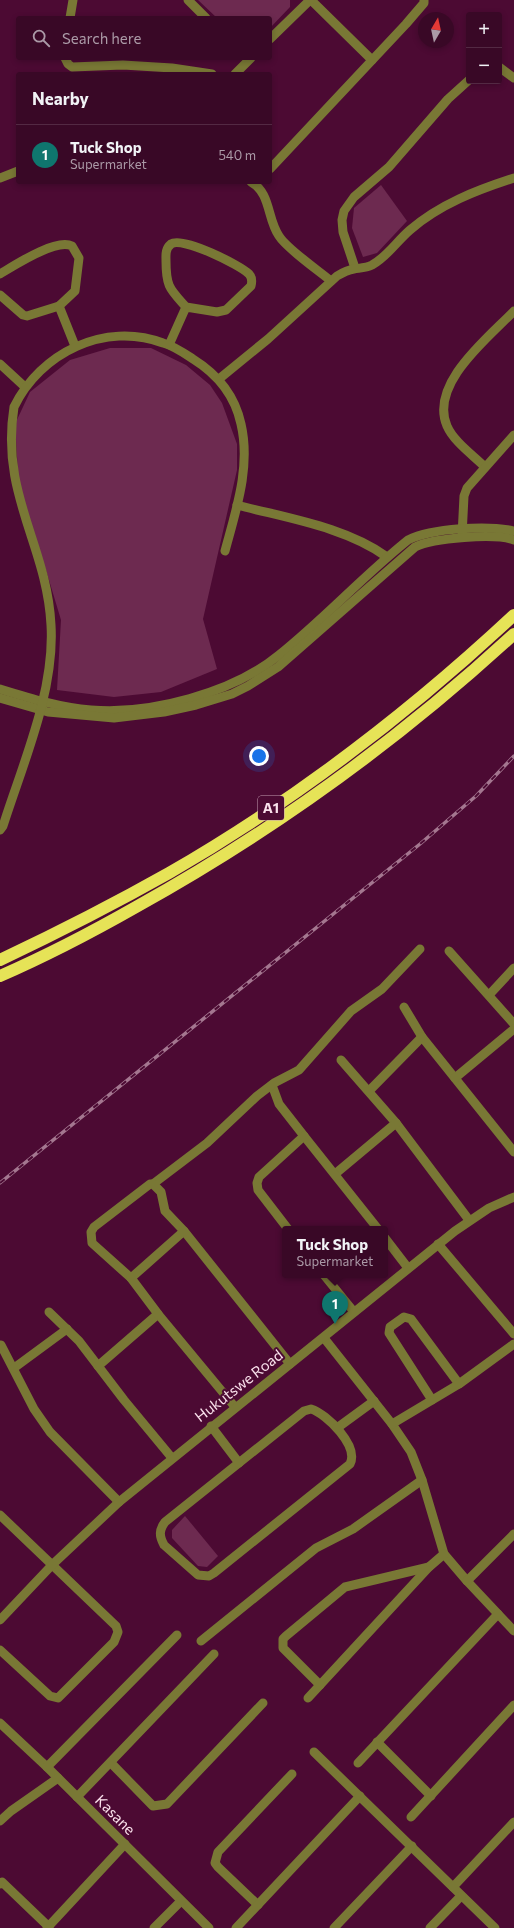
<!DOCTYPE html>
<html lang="en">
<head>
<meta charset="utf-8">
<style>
  body { margin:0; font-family:Commissioner,sans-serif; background:#40112e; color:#f1f3f6 }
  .controls { position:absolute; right:12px; top:12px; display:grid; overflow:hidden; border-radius:4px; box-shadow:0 2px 6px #0003 }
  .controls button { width:36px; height:36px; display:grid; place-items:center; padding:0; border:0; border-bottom:1px solid #532943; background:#390826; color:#f1f3f6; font:20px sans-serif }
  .compass { position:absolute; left:418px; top:12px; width:36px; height:36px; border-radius:50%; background:#390826; box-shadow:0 2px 6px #0003; rotate:9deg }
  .you { position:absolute; left:259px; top:756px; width:14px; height:14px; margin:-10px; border:3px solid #fff; border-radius:50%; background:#1a73e8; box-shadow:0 0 0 6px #1a73e833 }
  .badge { display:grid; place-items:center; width:26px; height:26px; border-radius:50%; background:#0f766e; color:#fff; font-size:13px; font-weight:700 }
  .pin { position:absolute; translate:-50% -33px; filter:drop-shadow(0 1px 2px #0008) }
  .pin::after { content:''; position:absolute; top:21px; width:14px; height:12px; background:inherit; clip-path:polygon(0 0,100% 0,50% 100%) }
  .popup { position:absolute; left:282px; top:1226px; width:106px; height:52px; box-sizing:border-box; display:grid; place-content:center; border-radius:4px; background:#390826; filter:drop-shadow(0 1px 3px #0005); font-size:13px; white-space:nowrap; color:#ab9aa7 }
  .popup b { font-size:15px; color:#f1f3f6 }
  .popup::after { content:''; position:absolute; left:50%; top:100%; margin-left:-8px; border:8px solid transparent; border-top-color:#390826 }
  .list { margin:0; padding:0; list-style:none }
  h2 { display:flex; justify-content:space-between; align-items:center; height:52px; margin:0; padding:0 16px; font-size:17px }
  h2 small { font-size:13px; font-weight:400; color:#ab9aa7 }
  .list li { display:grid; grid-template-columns:26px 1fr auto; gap:12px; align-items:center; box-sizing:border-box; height:60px; padding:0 16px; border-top:1px solid #532943 }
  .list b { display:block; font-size:15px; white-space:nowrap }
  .list p { margin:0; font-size:13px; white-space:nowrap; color:#ab9aa7 }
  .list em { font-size:13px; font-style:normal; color:#ab9aa7 }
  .icon { flex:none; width:22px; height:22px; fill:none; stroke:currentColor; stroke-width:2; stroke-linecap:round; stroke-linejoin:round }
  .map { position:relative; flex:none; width:514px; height:1928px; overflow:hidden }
  .search { position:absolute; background:#390826; box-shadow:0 2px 6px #0003; left:16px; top:16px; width:256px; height:44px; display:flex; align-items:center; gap:10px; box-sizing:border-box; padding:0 14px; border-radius:4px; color:#ab9aa7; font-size:15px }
  .panel { position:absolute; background:#390826; box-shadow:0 2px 6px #0003; left:16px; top:72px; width:256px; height:112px; border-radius:4px }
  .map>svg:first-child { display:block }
</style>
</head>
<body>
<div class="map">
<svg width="514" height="1928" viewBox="0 0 514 1928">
  <rect width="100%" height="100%" fill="#4c0a33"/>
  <g fill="#6d2a50">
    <polygon points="198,0 290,0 290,7 270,28 270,18 217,18"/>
    <polygon points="381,185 407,221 377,253 363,257 352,228 354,208"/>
    <polygon points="110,348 151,348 186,365 210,385 222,403 237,444 237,470 203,619 217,669 161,692 114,697 57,690 61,620 46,570 20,505 15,424 30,392 70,360"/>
    <polygon points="185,1516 218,1556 207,1567 198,1566 172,1538 172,1530"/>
  </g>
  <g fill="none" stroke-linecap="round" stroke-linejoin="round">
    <g stroke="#797835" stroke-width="9">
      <polyline points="188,0 206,18"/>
      <polyline points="311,0 372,60"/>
      <polyline points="70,18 73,0"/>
      <polyline points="270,39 310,0"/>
      <polyline points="65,58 68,64 72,67 123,65 172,68 212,74"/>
      <polyline points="499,67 514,78"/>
      <polyline points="235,74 251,58"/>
      <polyline points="270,169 406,24 424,3 424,0"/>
      <polyline points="0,178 18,171"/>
      <path d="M 251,182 C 271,193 267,219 279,236 C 287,249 318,270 331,281"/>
      <polyline points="355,268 343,232 342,220 344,211 354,197 389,167 448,99 469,80"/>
      <path d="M 0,274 C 15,265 56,238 72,246 L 79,258 L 75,291 L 59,306 L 27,316 L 23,315 L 0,295"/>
      <polyline points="59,306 75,346"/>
      <path d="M 169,345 L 186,307 C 170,289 166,287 166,261 C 166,255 165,249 171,244 C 182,236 240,265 249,274 C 252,277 252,282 251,286 L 226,310 L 217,312 L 186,307"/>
      <polyline points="0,364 25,387"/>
      <path d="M 219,379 L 268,339 L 337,276 C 342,273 347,270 354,269 C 360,268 366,268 372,265 C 387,257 397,241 410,230 C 440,204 477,190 514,178"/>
      <path d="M 485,467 C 473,455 454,442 447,426 C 429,384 488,338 514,311"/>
      <path d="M 237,505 C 286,518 346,527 387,557"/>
      <polyline points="462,536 464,496 467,488 514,435"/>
      <path d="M 0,689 C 29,698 61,708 91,710 C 150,715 233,693 279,655 C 324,619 363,576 408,540 C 432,528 488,525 514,531"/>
      <path d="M 0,698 L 48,712 L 114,718 L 164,712 L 196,705 L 232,694 L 248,686 L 278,667 L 415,547 C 433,538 495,533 514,540"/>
      <path d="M 0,830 L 3,826 C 23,763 55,691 51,625 C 47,545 0,495 14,407 C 40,353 105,321 163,343 C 174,346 184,353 193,359 C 217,374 235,396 241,424 C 251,467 236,510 225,551"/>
      <polyline points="449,951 514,1024"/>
      <polyline points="489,995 514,968"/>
      <polyline points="404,1007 422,1037 514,1152"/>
      <polyline points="341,1060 396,1123 469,1220"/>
      <polyline points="455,1078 514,1029"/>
      <polyline points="272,1085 279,1104 304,1136"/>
      <polyline points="369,1091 422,1037"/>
      <polyline points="335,1174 396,1123"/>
      <polyline points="153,1184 207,1143 257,1096 274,1083 299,1070 351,1011 382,989 420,949"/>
      <polyline points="288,1229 258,1190 257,1183 259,1177 304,1136 378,1229"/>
      <polyline points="385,1238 408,1268"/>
      <polyline points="438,1244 514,1334"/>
      <polyline points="324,1275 354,1312"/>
      <polyline points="131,1278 92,1243 91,1232 94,1227 150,1184 153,1184 161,1192 165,1211 184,1231"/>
      <polyline points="49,1312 79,1341 124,1400 172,1458"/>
      <polyline points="324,1338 392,1424 411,1452 422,1480 444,1554 467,1581 514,1631"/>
      <polyline points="1,1345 34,1409 50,1432 119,1502"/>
      <polyline points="98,1366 158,1314"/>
      <polyline points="14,1368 67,1329"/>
      <polyline points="432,1400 389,1333 390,1327 404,1317 411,1319 459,1384"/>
      <polyline points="235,1407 158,1314 131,1278 184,1231 290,1364"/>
      <path d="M 311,1409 C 327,1414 359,1446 350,1464 L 214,1573 L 209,1576 L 198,1575 L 164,1545 C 159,1536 159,1530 165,1522 L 304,1411 Z"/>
      <polyline points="392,1424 459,1384 514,1344"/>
      <polyline points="211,1426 239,1463"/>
      <polyline points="337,1428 374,1401"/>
      <polyline points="0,1515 116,1626 118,1632 114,1642 58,1698 50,1696 0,1650"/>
      <polyline points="467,1581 514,1534"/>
      <polyline points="0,1620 52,1565 119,1502 455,1231 489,1208 514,1197"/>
      <polyline points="201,1641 316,1548 353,1529 422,1480"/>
      <polyline points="320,1685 283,1648 283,1639 286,1636 345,1587 429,1567"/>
      <polyline points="308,1698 429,1567 444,1554"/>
      <polyline points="0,1723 47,1767 209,1928"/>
      <polyline points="377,1742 431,1796"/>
      <polyline points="314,1752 495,1928"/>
      <polyline points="111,1763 153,1806 167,1804 263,1703"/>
      <polyline points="358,1763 498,1614"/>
      <polyline points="47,1767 177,1635"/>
      <polyline points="77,1797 214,1654"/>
      <polyline points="411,1817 514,1705"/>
      <polyline points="0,1821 11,1811 58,1778"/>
      <polyline points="0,1884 2,1882 49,1927"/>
      <polyline points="453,1887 514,1822"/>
      <polyline points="258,1905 218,1867 215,1863 218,1852 292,1774"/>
      <polyline points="47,1928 125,1844"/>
      <polyline points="154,1928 181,1901"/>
      <polyline points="236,1928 360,1796"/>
      <polyline points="334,1928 412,1846"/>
      <polyline points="430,1928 461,1896"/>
    </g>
    <g stroke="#e6e357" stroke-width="12">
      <path d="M 0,960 C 57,933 114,904 169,873 C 294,801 409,713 514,615"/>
      <path d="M 0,976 C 46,956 92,932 136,907 C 273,831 399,740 514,634"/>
    </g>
    <defs>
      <polyline id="rail" points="0,1183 420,844 476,796 514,756"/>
    </defs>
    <use href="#rail" stroke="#a47790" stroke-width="3.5"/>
    <use href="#rail" stroke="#4c0a33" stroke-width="2" stroke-dasharray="6" stroke-linecap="butt"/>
  </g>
  <g text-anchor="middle" stroke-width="4" stroke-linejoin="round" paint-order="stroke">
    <rect fill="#4c0a33" stroke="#c6a0b4" stroke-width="1" x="258" y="796" width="26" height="24" rx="3"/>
    <g font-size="14" font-weight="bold" fill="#fae1ec">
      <text x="271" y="813">A1</text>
    </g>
    <g font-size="15" fill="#fae1ec" stroke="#4c0a33">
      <text transform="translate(239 1386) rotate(-38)" y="5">Hukutswe Road</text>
      <text transform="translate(115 1815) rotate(45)" y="5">Kasane</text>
    </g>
  </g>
</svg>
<div class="controls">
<button>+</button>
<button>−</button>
</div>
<svg class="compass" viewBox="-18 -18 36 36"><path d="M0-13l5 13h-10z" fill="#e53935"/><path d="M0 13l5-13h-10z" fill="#ab9aa7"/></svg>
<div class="you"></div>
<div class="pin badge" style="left:335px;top:1324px">1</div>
<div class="popup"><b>Tuck Shop</b>Supermarket</div>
<div class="search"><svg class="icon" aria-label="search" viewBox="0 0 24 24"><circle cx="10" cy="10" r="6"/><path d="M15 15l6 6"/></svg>Search here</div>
<section class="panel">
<h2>Nearby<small></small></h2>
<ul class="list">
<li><span class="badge">1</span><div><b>Tuck Shop</b><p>Supermarket</p></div><em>540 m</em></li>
</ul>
</section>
</div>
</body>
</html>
